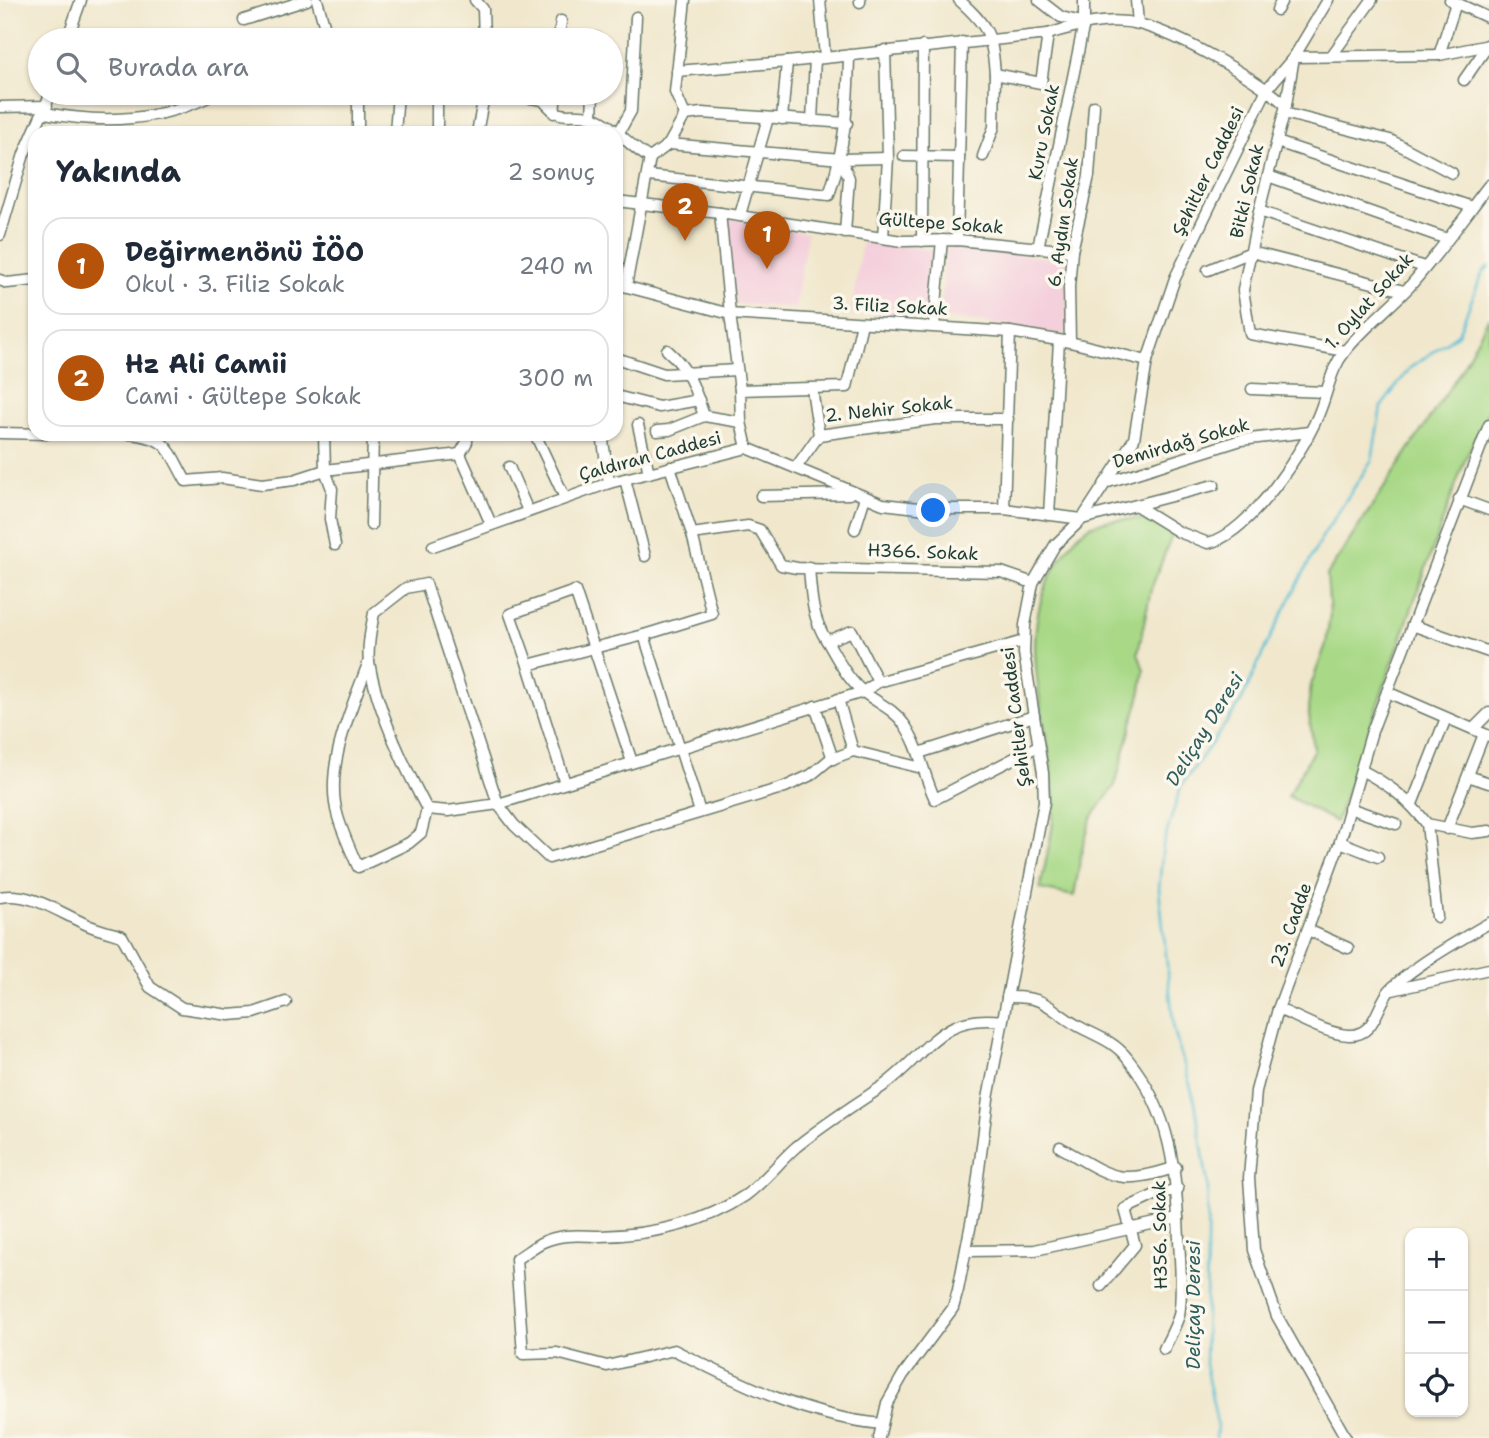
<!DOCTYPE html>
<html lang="tr">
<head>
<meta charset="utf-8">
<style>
  body { margin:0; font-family:"Shantell Sans",sans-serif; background:#f6f6f7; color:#1f2937 }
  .controls { position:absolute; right:21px; bottom:21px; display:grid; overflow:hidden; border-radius:14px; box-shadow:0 2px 5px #0004 }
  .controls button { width:63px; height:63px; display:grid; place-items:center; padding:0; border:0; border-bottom:2px solid #e0e1e3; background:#fff; color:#1f2937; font:35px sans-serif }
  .you { position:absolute; left:934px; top:511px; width:24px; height:24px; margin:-18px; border:5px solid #fff; border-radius:50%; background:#1a73e8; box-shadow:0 0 0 10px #1a73e833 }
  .badge { display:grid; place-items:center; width:46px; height:46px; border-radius:50%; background:#b45309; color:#fff; font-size:23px; font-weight:700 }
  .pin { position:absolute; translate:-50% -58px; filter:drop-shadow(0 2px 4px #0008) }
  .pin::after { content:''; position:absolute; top:37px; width:24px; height:21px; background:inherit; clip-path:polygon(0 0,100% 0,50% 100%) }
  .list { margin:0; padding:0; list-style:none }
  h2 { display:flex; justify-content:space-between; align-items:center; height:91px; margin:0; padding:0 28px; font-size:30px }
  h2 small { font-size:23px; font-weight:400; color:#747a83 }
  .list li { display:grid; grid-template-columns:46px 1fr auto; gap:21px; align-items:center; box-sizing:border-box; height:98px; margin:0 14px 14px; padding:0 14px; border:2px solid #e0e1e3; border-radius:21px }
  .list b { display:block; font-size:26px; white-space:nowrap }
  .list p { margin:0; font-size:23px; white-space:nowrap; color:#747a83 }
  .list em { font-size:23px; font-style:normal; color:#747a83 }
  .icon { flex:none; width:38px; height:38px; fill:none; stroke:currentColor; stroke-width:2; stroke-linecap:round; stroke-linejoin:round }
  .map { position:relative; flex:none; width:1489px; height:1438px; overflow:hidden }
  .search { position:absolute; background:#fff; box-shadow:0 2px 5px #0004; left:28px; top:28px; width:595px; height:77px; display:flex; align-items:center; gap:18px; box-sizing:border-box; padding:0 24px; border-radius:38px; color:#747a83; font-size:26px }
  .panel { position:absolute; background:#fff; box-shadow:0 2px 5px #0004; left:28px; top:126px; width:595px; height:315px; border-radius:21px }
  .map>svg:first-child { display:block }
</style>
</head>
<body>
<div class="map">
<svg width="1489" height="1438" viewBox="0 0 1489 1438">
  <rect width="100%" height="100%" fill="#fbf7ec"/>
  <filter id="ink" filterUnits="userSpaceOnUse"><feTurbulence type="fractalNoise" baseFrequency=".0143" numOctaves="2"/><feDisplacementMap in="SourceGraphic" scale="14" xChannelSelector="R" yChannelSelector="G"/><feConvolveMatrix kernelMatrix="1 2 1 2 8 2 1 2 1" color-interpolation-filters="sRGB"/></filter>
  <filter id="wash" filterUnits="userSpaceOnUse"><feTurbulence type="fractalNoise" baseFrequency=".00686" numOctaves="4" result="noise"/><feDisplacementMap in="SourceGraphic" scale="28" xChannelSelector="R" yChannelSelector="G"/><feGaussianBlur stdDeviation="1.57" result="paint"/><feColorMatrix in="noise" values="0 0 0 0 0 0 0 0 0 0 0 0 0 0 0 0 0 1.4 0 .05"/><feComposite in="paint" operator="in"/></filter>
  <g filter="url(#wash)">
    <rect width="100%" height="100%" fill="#f0e7cc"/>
    <g fill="#f4cfdc">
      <polygon points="728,218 807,233 795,308 734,304"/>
      <polygon points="862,242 929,249 934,255 927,317 924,320 851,312"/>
      <polygon points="951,246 1066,260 1066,333 1064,335 940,317 946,250"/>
    </g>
    <g fill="#a9d987" stroke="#648b5e" stroke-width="2">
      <polygon points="1489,317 1489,409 1465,460 1444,517 1336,822 1288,796 1314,749 1308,708 1311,685 1326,644 1330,615 1327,575 1461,370"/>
      <path d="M 1144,519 L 1173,533 L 1151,589 L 1138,653 L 1144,670 L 1141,691 L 1115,785 L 1091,819 L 1082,849 L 1074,896 L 1040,889 C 1045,862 1054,832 1054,805 C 1053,723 1010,640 1057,564 C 1085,520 1093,520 1144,519 Z"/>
    </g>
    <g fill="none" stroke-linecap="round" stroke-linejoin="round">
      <polyline stroke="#56bdd3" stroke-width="2.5" points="1216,1438 1217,1423 1205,1364 1208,1186 1195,1102 1174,1030 1159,889 1163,845 1181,786 1241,702 1266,646 1322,537 1372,460 1381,407 1410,368 1458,334 1483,272 1489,266"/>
    </g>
  </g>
  <g filter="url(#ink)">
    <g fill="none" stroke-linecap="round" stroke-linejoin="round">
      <defs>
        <g id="minor">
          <polyline points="317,0 325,28 323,40"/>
          <polyline points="475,0 483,9 484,40"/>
          <polyline points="820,0 825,57"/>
          <polyline points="860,0 860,2"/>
          <path d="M 959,0 C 989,27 992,35 995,74 L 1041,83 L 1048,34"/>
          <polyline points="1039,0 1061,17 1082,22"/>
          <polyline points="1136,0 1138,24"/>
          <polyline points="1450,0 1489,18"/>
          <polyline points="1277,10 1282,0"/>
          <polyline points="244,20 307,0"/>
          <polyline points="67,40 81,0"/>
          <polyline points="559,40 561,21"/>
          <polyline points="596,40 597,38"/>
          <polyline points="1332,55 1372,0"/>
          <polyline points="1439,55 1456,3"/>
          <path d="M 677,71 L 787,62 L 1048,34 C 1077,25 1109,17 1139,24 C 1180,35 1254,77 1286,105"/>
          <polyline points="1464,80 1489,44"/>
          <polyline points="358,93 358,133"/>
          <path d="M 499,93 L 543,100 C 563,124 567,110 592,117 C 613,123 630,148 650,158 L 669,144 L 685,115"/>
          <polyline points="0,107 47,106"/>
          <path d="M 45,113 C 104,124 161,122 216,93"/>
          <polyline points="554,113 556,93"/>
          <polyline points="1284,113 1390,140 1452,173"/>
          <polyline points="685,115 702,113 847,123"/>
          <polyline points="685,115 675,92 685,0"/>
          <polyline points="592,117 593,93"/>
          <polyline points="782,119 787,62"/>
          <polyline points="812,121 815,58"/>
          <polyline points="395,133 398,93"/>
          <polyline points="437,133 437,93"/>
          <polyline points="477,133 483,101 490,93"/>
          <polyline points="618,134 631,111 636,17"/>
          <polyline points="1277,142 1472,207"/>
          <polyline points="669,144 841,159 888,158"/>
          <polyline points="904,156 959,157"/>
          <polyline points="983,156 994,127 995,74"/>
          <polyline points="841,159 849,178 845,233"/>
          <path d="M 648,176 L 829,195 C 845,148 848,105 849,55"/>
          <polyline points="1268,176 1447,239"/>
          <polyline points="616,201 720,213 902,241 957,240 1072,251"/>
          <polyline points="1259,211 1424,267"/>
          <polyline points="720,213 730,314 1010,332 1070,342 1147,361"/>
          <polyline points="740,215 768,118"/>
          <polyline points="0,235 24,154 51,93"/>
          <polyline points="883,238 888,158 885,50"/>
          <polyline points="957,240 962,42"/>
          <polyline points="922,241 923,46"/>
          <polyline points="1038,248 1084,23 1084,0"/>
          <polyline points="1208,270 1251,252 1404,291"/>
          <polyline points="0,280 7,283 35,280"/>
          <polyline points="616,284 730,314 740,390"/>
          <polyline points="626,286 650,158"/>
          <polyline points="934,326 942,240"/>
          <polyline points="1070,342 1069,287 1072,251 1089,176 1094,106"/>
          <path d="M 667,350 C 689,369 695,389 704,416 L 741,422"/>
          <polyline points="1345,351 1250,334 1243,290 1259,211 1286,105 1294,57 1439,55 1489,45"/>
          <polyline points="616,358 664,374 737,370"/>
          <polyline points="812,389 819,435 935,419 1008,419"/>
          <polyline points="1252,389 1325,392"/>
          <polyline points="616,396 659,407 699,400"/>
          <polyline points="638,425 649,473"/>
          <polyline points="657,431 669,430 704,416"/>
          <polyline points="0,433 46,434"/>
          <path d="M 130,434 C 170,438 168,450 186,481 L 222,478 L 262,484 L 294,480 L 325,470 L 460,454"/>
          <polyline points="324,434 325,470 332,489 330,519 335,545"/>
          <polyline points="535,434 565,498"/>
          <polyline points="602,434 609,483"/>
          <polyline points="324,435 344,434"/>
          <polyline points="747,448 741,422 740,390 847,387 862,323"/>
          <polyline points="460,454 491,524"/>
          <polyline points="460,454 467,442 467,434"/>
          <polyline points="797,466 819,435"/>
          <polyline points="509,467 528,511"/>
          <polyline points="670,467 692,534 712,614 644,635 700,812"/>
          <polyline points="625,479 645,556"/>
          <polyline points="1105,483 1241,440 1309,432"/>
          <polyline points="761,496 849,494"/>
          <polyline points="1459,499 1489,510"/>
          <path d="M 1137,506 L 1179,532 L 1208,543 C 1249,535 1308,446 1321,408 C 1329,387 1331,368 1346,350 C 1365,327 1389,308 1410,286 C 1438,254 1463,219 1489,185"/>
          <polyline points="1004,509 1010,332"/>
          <polyline points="1049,515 1059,341"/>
          <polyline points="371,525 373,434"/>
          <polyline points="855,529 865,497"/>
          <polyline points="692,534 748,526 760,530 781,565 797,568 1001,572 1033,583"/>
          <polyline points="433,546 609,483 747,448 883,504 927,509 1004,509 1082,519 1214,485"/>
          <path d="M 809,567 C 811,594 812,619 827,641 L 852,631 L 878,682 L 1024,641"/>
          <polyline points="1412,625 1489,652"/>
          <path d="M 827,641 C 837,658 846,677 861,690 C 875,702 893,708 904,724 C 920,746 923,775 935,799 L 1038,746"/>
          <path d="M 369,661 C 352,708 323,767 338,817 C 343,834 351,851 358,867 L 409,843 L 421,833 L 427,809"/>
          <polyline points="528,665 510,614 575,591 632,762"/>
          <path d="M 878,682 L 863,692 L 498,804 L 448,811 L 427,809 C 404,766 377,710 369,662 C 367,647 371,629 374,613 L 406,588 L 426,584 L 498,804 L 514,825 L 549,858 L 785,787 L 811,775 L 829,760 L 853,751 L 922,768"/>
          <polyline points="1387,692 1489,736"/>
          <polyline points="838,699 853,751"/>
          <polyline points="815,706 833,759"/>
          <polyline points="1473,729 1489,713"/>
          <polyline points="919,753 1034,716"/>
          <path d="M 1361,770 C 1388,784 1408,799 1427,824 L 1472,833 L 1489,831"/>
          <polyline points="1468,776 1489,783"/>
          <polyline points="565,783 528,665 644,635"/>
          <polyline points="1412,804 1446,718"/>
          <polyline points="1349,808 1396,824"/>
          <polyline points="1427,824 1437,917"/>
          <polyline points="1447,829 1484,734"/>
          <polyline points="1340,842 1378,857"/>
          <path d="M 0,897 C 32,891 61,914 90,926 C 100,930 112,933 122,936 L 150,987 L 182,1008 L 229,1015 L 254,1013 L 286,1002"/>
          <polyline points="1308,930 1348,948"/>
          <polyline points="1392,990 1489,969"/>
          <path d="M 1007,997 C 1048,996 1047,1008 1078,1026 C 1096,1036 1114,1041 1127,1058 C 1172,1113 1176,1172 1179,1239 C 1180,1263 1183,1291 1179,1315 C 1176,1326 1169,1338 1164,1349"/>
          <path d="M 1278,1009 C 1299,1017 1326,1034 1349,1035 C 1376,1036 1377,1004 1390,990 C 1413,966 1460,940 1489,923"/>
          <path d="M 1060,1147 C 1110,1176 1118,1187 1176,1167"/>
          <polyline points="967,1251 1035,1250 1178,1218"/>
          <polyline points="1101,1286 1135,1245 1125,1209 1155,1195 1178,1189"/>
          <path d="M 882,1424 C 806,1417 741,1384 674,1350 L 607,1366 L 557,1353 L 523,1354 L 516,1259 C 525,1254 534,1246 543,1242 C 563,1233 580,1236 600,1236 C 652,1235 703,1224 746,1195 C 764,1182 779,1162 796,1147 C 824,1124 853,1106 883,1086 C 928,1054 938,1013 1002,1021"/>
          <polyline points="879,1438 887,1403 903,1375 953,1308 958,1290 974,1208 988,1099 1044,802 1043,773 1024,653 1025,625 1033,583 1055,545 1082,519 1134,439 1147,361 1175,278 1267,89 1294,57 1328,0"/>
          <polyline points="1346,1438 1277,1316 1254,1250 1249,1178 1256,1091 1278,1009 1340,842 1372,731 1489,425"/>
        </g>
      </defs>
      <use href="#minor" stroke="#687869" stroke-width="13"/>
      <use href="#minor" stroke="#fff" stroke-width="10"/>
    </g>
  </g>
  <g text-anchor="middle" stroke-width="7" stroke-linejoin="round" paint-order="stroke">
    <g font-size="18" fill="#1f3d34" stroke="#fbf7ec">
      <text transform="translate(1044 132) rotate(-79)" y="6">Kuru Sokak</text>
      <text transform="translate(1208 171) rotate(-64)" y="6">Şehitler Caddesi</text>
      <text transform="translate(1247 191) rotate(-77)" y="6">Bitki Sokak</text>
      <text transform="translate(1063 222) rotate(-82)" y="6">6. Aydın Sokak</text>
      <text transform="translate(941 223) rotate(4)" y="6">Gültepe Sokak</text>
      <text transform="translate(1369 301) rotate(-48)" y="6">1. Oylat Sokak</text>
      <text transform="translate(890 306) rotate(3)" y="6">3. Filiz Sokak</text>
      <text transform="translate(889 409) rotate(-6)" y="6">2. Nehir Sokak</text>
      <text transform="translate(1181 443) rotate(-16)" y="6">Demirdağ Sokak</text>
      <text transform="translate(650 456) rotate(-15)" y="6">Çaldıran Caddesi</text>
      <text transform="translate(923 552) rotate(2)" y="6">H366. Sokak</text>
      <text transform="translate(1016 717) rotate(-97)" y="6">Şehitler Caddesi</text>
      <text transform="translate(1291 925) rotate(-70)" y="6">23. Cadde</text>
      <text transform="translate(1160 1235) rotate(-91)" y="6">H356. Sokak</text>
    </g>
    <g font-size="19" font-style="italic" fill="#2d5d5c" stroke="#fbf7ec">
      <text transform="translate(1204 729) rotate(-58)" y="7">Deliçay Deresi</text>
      <text transform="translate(1193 1305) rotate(-90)" y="7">Deliçay Deresi</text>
    </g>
  </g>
</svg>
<div class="controls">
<button>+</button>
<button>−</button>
<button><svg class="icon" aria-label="locate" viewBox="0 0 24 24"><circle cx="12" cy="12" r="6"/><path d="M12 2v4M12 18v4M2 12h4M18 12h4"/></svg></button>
</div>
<div class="you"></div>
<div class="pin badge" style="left:767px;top:269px">1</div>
<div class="pin badge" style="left:685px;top:241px">2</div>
<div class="search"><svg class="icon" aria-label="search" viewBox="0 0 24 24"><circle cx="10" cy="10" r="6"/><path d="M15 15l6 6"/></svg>Burada ara</div>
<section class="panel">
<h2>Yakında<small>2 sonuç</small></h2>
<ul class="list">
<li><span class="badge">1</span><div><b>Değirmenönü İÖO</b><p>Okul · 3. Filiz Sokak</p></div><em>240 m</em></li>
<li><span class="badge">2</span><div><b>Hz Ali Camii</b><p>Cami · Gültepe Sokak</p></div><em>300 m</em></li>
</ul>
</section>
</div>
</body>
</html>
